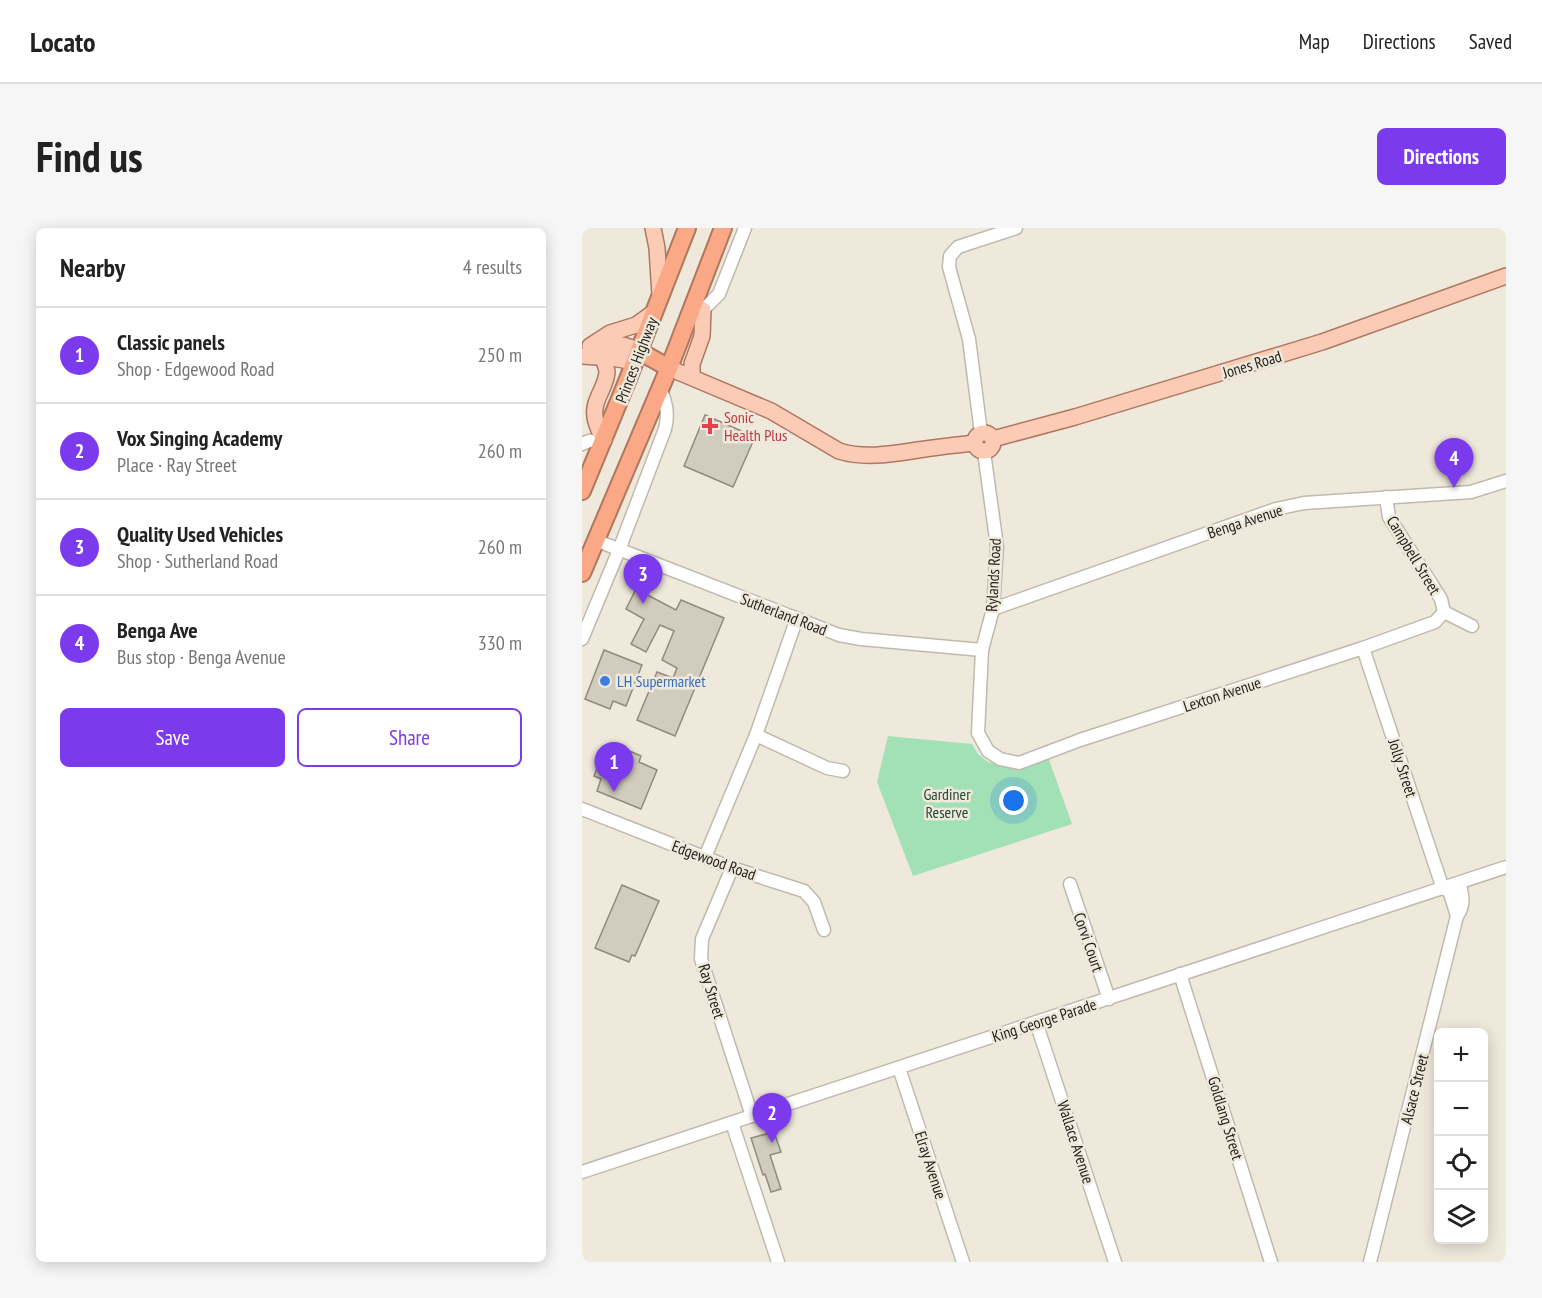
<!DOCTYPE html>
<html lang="en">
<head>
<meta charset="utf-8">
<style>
  body { margin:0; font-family:"PT Sans Narrow",sans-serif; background:#f6f6f6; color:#222 }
  .controls { position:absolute; right:18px; bottom:18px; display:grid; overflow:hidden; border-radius:9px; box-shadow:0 3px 15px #0003 }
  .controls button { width:54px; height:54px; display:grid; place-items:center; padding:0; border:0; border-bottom:2px solid #e0e0e0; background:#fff; color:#222; font:30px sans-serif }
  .you { position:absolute; left:432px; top:573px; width:21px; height:21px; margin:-15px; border:4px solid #fff; border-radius:50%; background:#1a73e8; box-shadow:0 0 0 9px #1a73e833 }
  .badge { display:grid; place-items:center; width:39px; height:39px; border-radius:50%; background:#7c3aed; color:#fff; font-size:20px; font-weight:700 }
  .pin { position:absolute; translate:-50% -50px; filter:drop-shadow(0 2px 3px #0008) }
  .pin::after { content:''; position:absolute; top:32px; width:21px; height:18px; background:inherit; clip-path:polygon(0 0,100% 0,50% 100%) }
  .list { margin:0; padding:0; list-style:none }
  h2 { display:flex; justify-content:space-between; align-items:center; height:78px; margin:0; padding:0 24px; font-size:26px }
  h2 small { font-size:20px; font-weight:400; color:#767676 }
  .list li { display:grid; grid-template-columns:39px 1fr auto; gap:18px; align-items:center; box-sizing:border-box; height:96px; padding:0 24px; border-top:2px solid #e0e0e0 }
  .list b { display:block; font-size:22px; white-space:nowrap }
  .list p { margin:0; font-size:20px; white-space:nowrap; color:#767676 }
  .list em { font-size:20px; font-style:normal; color:#767676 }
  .actions { display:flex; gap:12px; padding:18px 24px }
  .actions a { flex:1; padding:14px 0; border:2px solid #7c3aed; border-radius:9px; text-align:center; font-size:21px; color:#7c3aed }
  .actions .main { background:#7c3aed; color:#fff }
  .icon { flex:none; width:33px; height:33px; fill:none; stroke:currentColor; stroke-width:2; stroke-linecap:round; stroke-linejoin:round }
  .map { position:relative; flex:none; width:924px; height:1034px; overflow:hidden; border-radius:9px }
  header { display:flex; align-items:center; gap:36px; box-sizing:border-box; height:84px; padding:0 30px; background:#fff; border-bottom:2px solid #e0e0e0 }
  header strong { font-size:28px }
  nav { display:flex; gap:33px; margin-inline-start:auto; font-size:21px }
  .intro { display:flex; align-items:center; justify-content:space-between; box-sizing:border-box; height:144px; padding:0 36px }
  h1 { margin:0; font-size:42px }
  .button { padding:15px 27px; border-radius:9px; background:#7c3aed; color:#fff; font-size:21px; font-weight:700 }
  main { display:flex; gap:36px; padding:0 36px }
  aside { flex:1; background:#fff; border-radius:9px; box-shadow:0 3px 15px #0003 }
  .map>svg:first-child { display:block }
</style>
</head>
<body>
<header>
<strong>Locato</strong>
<nav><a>Map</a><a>Directions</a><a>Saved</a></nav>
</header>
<div class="intro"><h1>Find us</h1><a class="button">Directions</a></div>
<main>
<aside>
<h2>Nearby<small>4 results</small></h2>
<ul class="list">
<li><span class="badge">1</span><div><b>Classic panels</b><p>Shop · Edgewood Road</p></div><em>250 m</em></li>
<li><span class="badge">2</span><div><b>Vox Singing Academy</b><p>Place · Ray Street</p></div><em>260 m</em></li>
<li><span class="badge">3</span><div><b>Quality Used Vehicles</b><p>Shop · Sutherland Road</p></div><em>260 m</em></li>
<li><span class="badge">4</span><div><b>Benga Ave</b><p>Bus stop · Benga Avenue</p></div><em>330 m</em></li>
</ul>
<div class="actions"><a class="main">Save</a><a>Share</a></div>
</aside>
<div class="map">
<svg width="924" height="1034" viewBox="0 0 924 1034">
  <rect width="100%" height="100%" fill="#efe9dc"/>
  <polygon fill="#a2e0b6" points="306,508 390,516 396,526 406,534 433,539 466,529 490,596 331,648 295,554"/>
  <g fill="#d2ccbf" stroke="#908a7f" stroke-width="1.5">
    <polygon points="123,187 173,209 151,259 102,238"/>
    <polygon points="54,361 94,382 99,372 142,390 93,508 55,492 75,444 91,450 95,440 80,432 92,403 78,397 64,424 49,416 62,391 44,381"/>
    <polygon points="22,422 60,437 44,478 31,473 28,481 3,471"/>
    <polygon points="43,521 59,528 57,534 75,542 59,581 15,563 19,551 12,548 21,524 39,531"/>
    <polygon points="40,657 77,673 53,728 50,727 47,734 13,720"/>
    <polygon points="192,904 199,924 188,927 199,961 189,964 183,946 181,947 169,910"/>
  </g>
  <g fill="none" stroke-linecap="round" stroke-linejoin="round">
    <defs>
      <g id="minor">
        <polyline points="121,82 137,66 163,0"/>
        <polyline points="399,205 387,111 367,39 368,28 376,19 434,0"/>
        <polyline points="0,216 7,213 22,212"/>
        <polyline points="402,224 415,318 411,381 400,422 396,505 406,523 418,531 437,535 498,512 781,420 853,394 862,384"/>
        <polyline points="804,269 807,289 859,371 862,384"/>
        <polyline points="13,312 257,407 279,411 400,422"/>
        <polyline points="411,381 694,281 722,275 889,264 924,253"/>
        <polyline points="862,384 890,398"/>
        <path d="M 0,411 L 37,322 L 83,201 C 87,186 84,174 78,160"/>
        <polyline points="781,420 861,661"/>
        <polyline points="174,507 245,540 261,543"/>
        <polyline points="0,581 150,640 222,663 232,674 242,702"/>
        <polyline points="123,629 174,507 215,390"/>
        <polyline points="150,640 120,711 119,731 170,888"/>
        <polyline points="488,656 527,771"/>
        <polyline points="866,659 875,688"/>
        <polyline points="598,746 689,1034"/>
        <polyline points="454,794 533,1034"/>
        <polyline points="317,840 381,1034"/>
        <polyline points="150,895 196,1034"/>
        <polyline points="0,944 924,639"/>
        <path d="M 788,1034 L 875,688 C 883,677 881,667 877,655"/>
      </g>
      <g id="major">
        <polyline points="71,0 75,20 78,67"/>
        <path d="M 13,117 C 29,113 43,116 57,123"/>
        <polyline points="8,118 28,105 54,97 72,84"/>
        <polyline points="0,128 30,130 53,134"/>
        <path d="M 21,129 C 22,134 24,138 25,143 C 25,159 10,172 13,189 C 14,198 18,204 22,212"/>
        <path d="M 87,140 L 189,183 L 257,223 C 283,231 310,226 336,222 C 355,219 374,217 392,215"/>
        <polyline points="110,149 110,136 120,108 121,82 111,78"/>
        <circle cx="402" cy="214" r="9"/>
        <polyline points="411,211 493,189 740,114 924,48"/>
      </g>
      <g id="highway">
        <polyline points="57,123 87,140"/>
        <polyline points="0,263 46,151 105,0"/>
        <polyline points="0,345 87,140 141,0"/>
      </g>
    </defs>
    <use href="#minor" stroke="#c0b9ad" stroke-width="15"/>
    <use href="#major" stroke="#ae7860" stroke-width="18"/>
    <use href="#highway" stroke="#ae7860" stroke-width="20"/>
    <use href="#minor" stroke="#fff" stroke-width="12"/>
    <use href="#major" stroke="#fccbb6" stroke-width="15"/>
    <use href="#highway" stroke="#faa885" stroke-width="16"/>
  </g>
  <path fill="#e0444e" stroke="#efe9dc" stroke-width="2" d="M125 189h6v6h6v6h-6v6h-6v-6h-6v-6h6z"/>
  <circle fill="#3f7fe0" stroke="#efe9dc" stroke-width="2" cx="23" cy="453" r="6"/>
  <g text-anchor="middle" stroke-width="5" stroke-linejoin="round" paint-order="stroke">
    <g font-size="16" fill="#221f1b" stroke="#efe9dc">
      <text transform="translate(54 132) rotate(-69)" y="6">Princes Highway</text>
      <text transform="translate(670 136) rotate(-17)" y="6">Jones Road</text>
      <text transform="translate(663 293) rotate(-18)" y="6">Benga Avenue</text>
      <text transform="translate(832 327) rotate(59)" y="6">Campbell Street</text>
      <text transform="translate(411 347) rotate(-87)" y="6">Rylands Road</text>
      <text transform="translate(202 386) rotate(21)" y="6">Sutherland Road</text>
      <text transform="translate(640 466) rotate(-18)" y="6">Lexton Avenue</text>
      <text transform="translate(821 540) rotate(72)" y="6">Jolly Street</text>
      <text transform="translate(132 632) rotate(20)" y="6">Edgewood Road</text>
      <text transform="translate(507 714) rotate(71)" y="6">Corvi Court</text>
      <text transform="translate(130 763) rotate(73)" y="6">Ray Street</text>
      <text transform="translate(462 792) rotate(-18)" y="6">King George Parade</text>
      <text transform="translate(832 861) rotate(-76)" y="6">Alsace Street</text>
      <text transform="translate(644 890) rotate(73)" y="6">Goldlang Street</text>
      <text transform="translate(494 914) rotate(72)" y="6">Wallace Avenue</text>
      <text transform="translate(349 937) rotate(72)" y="6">Elray Avenue</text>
    </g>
    <g font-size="16" fill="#be3a42" stroke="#efe9dc" text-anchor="start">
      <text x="142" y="195">Sonic<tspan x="142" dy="18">Health Plus</tspan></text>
    </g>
    <g font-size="16" fill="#366cbe" stroke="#efe9dc" text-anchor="start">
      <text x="35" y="459">LH Supermarket</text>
    </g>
    <g font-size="16" fill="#214931" stroke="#efe9dc">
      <text x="365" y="572">Gardiner<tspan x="365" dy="18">Reserve</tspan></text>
    </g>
  </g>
</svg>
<div class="controls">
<button>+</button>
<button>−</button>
<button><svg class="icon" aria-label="locate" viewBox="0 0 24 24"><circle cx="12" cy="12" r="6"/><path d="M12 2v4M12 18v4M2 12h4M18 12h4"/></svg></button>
<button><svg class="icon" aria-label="layers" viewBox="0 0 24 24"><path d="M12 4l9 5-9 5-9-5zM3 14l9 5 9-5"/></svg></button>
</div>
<div class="you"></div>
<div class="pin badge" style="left:32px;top:564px">1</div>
<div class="pin badge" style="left:190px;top:915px">2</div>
<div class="pin badge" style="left:61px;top:376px">3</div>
<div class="pin badge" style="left:872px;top:260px">4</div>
</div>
</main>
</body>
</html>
